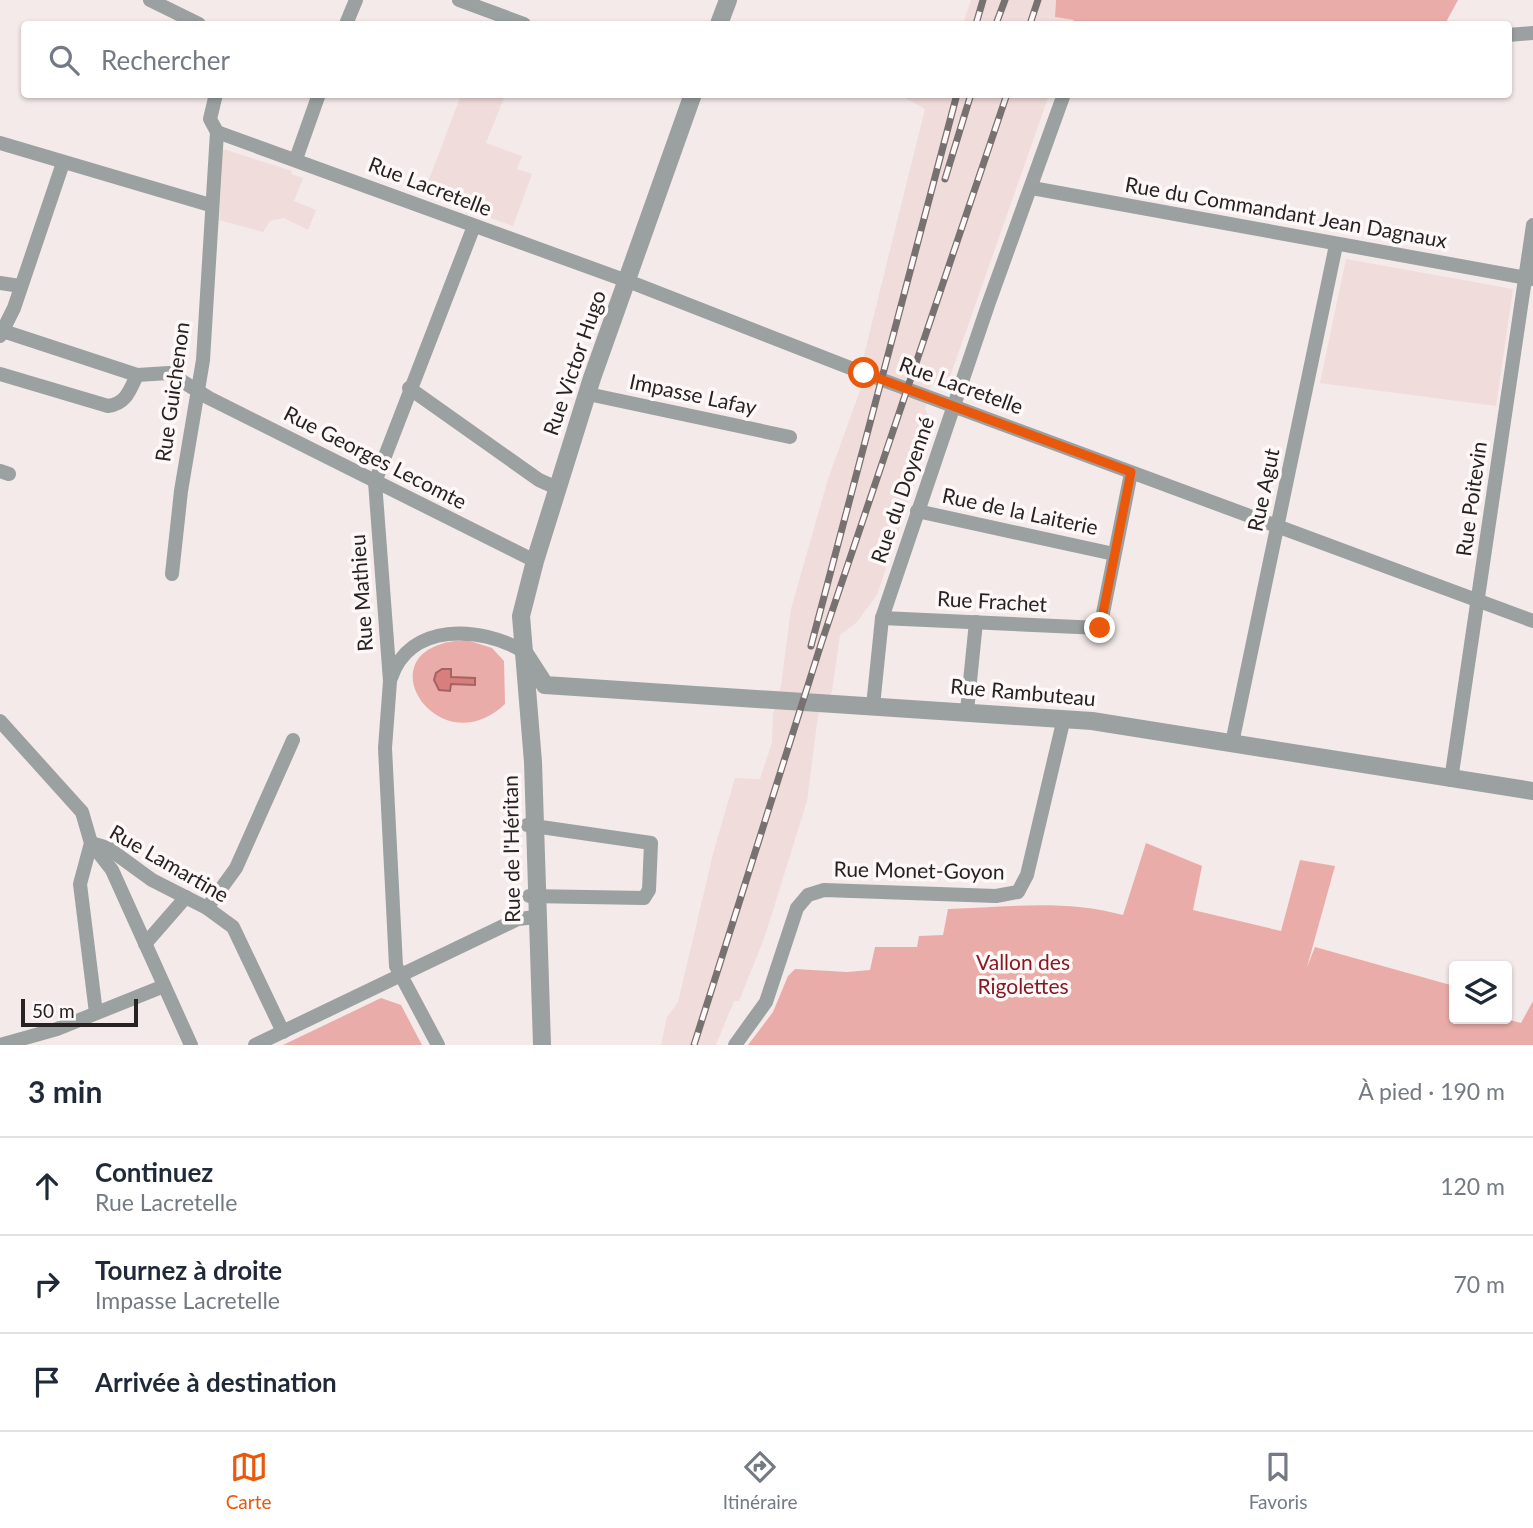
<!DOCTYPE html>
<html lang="fr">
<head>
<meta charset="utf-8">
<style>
  body { margin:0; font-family:Lato,sans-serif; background:#f6f6f7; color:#1f2937 }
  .controls { position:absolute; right:21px; bottom:21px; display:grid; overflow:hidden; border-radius:7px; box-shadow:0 2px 5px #0004 }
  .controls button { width:63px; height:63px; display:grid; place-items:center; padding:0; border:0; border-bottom:2px solid #e0e1e3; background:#fff; color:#1f2937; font:35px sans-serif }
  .scale { position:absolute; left:21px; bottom:18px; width:117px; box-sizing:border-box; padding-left:7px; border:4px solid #272323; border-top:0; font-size:19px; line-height:24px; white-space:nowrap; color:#272323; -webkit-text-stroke:5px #fff8f8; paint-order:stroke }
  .stop { position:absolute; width:21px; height:21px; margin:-16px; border:5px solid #ea580c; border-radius:50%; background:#fff }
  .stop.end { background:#ea580c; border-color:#fff; box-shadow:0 2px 7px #0008 }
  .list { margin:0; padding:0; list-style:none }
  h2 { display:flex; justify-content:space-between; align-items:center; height:91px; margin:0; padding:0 28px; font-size:30px }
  h2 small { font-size:23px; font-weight:400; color:#747a83 }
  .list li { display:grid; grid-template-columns:46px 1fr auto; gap:21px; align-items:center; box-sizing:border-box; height:98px; padding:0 28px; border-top:2px solid #e0e1e3 }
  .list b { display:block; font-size:26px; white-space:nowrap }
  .list p { margin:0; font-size:23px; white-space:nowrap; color:#747a83 }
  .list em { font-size:23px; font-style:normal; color:#747a83 }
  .icon { flex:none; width:38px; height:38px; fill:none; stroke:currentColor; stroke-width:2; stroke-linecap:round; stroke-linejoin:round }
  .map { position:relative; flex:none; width:1533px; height:1045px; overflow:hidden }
  .search { position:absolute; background:#fff; box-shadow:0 2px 5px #0004; left:21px; right:21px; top:21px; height:77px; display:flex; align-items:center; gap:18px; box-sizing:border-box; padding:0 24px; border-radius:7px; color:#747a83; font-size:26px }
  .sheet { height:385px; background:#fff }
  nav { display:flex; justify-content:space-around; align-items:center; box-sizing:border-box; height:98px; border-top:2px solid #e0e1e3; background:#fff; font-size:19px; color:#747a83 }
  nav a { display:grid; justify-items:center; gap:4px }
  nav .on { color:#ea580c }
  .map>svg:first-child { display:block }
</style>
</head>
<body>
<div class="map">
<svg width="1533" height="1045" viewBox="0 0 1533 1045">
  <rect width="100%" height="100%" fill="#f4eae9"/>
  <g fill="#f0dcdb">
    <polygon points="971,0 1056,0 1055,17 1075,20 1073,24 963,24"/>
    <polygon points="461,95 505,95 486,143 522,156 517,169 532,174 513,226 424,193"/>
    <polygon points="900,95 1049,95 951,374 947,380 931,384 925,409 933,424 932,432 877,595 857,622 840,635 832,691 818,716 807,801 765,936 739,1001 734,1001 716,1045 661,1045 667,1017 678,1002 714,850 735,778 760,779 772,743 773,714 781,686 791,609 828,479 862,385 863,359 925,109"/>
    <polygon points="223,149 292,171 291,174 303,178 294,201 316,210 308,230 284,218 270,221 263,232 219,220"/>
    <polygon points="1346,259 1513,289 1496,406 1320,383"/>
  </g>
  <g fill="#eaaca9">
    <polygon points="1056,0 1458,0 1445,24 1110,24 1102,21 1100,24 1073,24 1074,20 1055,17"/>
    <path d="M 467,640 L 492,648 L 504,661 L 505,704 C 437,769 357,644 467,640 Z"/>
    <path d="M 1146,843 L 1202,866 L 1193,910 L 1281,931 L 1300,860 L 1335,866 L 1307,967 L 1315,947 L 1454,986 L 1454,1019 L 1506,1019 L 1521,1023 L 1533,1001 L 1533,1045 L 748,1045 L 773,1012 L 788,976 L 795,969 L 847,972 L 870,970 L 875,947 L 917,947 L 919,936 L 943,935 L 948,909 C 1007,907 1064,899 1123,915 Z"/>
    <polygon points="381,998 401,1005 422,1045 283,1045"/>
  </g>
  <polygon fill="#d87f7d" stroke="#a36362" stroke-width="2" points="451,669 451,677 475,678 475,685 451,684 450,691 439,690 434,680 436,673 442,669"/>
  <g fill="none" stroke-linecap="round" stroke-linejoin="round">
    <g stroke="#9ba0a0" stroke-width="14">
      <polyline points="150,0 199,24"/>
      <polyline points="459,0 524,24"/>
      <polyline points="346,24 356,0"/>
      <polyline points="1508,35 1533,33"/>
      <polyline points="216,94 210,119 217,132"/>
      <polyline points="217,132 638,285 853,369 1533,621"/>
      <polyline points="0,143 210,205"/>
      <polyline points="296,159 319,94"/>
      <polyline points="1032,188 1532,279"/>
      <polyline points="0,283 20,286"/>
      <polyline points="3,331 137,375 169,373 209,398 535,561"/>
      <polyline points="0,336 14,308 63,163"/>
      <path d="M 0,374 L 108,406 C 126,404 130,390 137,375"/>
      <polyline points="409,388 539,480 557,488"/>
      <polyline points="588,394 790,437"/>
      <polyline points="0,471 9,474"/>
      <polyline points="917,511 1114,554"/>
      <polyline points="172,574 181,491 203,360 217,132"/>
      <polyline points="882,618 1100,628 1131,473"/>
      <path d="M 391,678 C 410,622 480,626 523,651"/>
      <polyline points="873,706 882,618 988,305 1064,94"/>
      <polyline points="967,711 976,622"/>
      <polyline points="0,721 82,812 91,843 80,884 96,1013"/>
      <polyline points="1232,743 1336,245"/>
      <polyline points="1451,780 1533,225"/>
      <polyline points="527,825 651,843 649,890 644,898 529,896"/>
      <polyline points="91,843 108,848 152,880 207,908 233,927 283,1032"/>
      <polyline points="91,843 112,870 191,1045"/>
      <polyline points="207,908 236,868 293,740"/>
      <polyline points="145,944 186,897"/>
      <polyline points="0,1045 57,1029 164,986"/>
      <polyline points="255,1045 518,919 536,917"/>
      <polyline points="438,1045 396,966 385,748 390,681 375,482 474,226"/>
      <polyline points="735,1045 766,1002 797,908 808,895 824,890 996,896 1018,892 1027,875 1064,718"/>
    </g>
    <g stroke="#9ba0a0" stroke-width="18">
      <polyline points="719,24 728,0"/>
      <polyline points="523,651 545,685 1092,721 1533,791"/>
      <polyline points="542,1045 533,762 521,616 535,561 592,378 693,94"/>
    </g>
    <defs>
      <g id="rail">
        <polyline points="976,24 983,0"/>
        <polyline points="996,24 1005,0"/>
        <polyline points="1030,24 1038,0"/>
        <polyline points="945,179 971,94"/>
        <polyline points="811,646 957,94"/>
        <polyline points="694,1045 822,641 1007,94"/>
      </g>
    </defs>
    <use href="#rail" stroke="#787171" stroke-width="7"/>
    <use href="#rail" stroke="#fff8f8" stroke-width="4.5" stroke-dasharray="13" stroke-linecap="butt"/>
  </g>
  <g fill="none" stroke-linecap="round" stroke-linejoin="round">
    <polyline stroke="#ea580c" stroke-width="9" points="864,373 1131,472 1100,628"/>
  </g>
  <g text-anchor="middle" stroke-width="7" stroke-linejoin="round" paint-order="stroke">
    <g font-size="21" fill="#272323" stroke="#fff8f8">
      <text transform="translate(430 187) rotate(21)" y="7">Rue Lacretelle</text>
      <text transform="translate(1286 213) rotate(10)" y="7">Rue du Commandant Jean Dagnaux</text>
      <text transform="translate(575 363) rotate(-71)" y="7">Rue Victor Hugo</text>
      <text transform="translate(961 386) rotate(20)" y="7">Rue Lacretelle</text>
      <text transform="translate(173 392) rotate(-82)" y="7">Rue Guichenon</text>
      <text transform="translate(693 395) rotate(12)" y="7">Impasse Lafay</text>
      <text transform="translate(375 458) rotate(27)" y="7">Rue Georges Lecomte</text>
      <text transform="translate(903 490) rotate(-71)" y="7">Rue du Doyenné</text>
      <text transform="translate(1264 490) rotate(-78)" y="7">Rue Agut</text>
      <text transform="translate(1472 499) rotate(-82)" y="7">Rue Poitevin</text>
      <text transform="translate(1020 512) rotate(12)" y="7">Rue de la Laiterie</text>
      <text transform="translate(362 593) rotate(-94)" y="7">Rue Mathieu</text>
      <text transform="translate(992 602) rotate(3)" y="7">Rue Frachet</text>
      <text transform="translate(1023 693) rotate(5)" y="7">Rue Rambuteau</text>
      <text transform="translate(512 849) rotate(-91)" y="7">Rue de l'Héritan</text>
      <text transform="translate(169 864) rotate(30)" y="7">Rue Lamartine</text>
      <text transform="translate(919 871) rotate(1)" y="7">Rue Monet-Goyon</text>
    </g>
    <g font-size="21" fill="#851924" stroke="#fff8f8">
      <text x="1023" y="970">Vallon des<tspan x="1023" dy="24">Rigolettes</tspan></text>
    </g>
  </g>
</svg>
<div class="controls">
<button><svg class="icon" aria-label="layers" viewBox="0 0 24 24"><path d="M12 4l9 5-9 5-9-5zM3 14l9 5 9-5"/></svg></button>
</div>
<div class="scale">50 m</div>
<div class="stop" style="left:864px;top:373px"></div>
<div class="stop end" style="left:1100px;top:628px"></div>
<div class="search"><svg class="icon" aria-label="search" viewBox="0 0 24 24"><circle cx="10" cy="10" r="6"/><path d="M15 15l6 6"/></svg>Rechercher</div>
</div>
<section class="sheet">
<h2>3 min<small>À pied · 190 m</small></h2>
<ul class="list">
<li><svg class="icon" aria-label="ahead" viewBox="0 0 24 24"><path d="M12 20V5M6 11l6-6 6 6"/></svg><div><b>Continuez</b><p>Rue Lacretelle</p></div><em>120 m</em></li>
<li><svg class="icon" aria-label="right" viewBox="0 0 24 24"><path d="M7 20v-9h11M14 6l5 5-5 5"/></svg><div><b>Tournez à droite</b><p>Impasse Lacretelle</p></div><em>70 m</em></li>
<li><svg class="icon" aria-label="arrive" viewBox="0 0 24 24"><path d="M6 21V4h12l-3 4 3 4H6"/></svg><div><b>Arrivée à destination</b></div></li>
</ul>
</section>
<nav>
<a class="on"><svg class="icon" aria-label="map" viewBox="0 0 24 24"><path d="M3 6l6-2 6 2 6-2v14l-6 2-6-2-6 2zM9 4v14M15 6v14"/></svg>Carte</a>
<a><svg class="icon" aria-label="directions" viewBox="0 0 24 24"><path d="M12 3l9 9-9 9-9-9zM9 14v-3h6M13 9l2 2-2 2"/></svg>Itinéraire</a>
<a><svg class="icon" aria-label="saved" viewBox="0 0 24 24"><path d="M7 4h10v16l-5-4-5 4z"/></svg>Favoris</a>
</nav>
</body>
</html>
